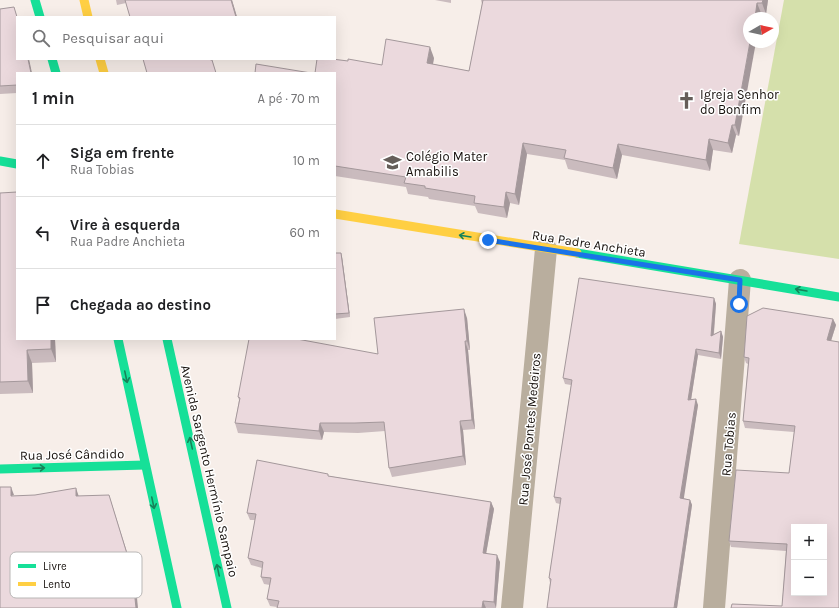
<!DOCTYPE html>
<html lang="pt">
<head>
<meta charset="utf-8">
<style>
  body { margin:0; font-family:Karla,sans-serif; background:#f2f2f2; color:#202124 }
  .controls { position:absolute; right:12px; bottom:12px; display:grid; overflow:hidden; border-radius:0px; box-shadow:0 4px 16px #0002 }
  .controls button { width:36px; height:36px; display:grid; place-items:center; padding:0; border:0; border-bottom:1px solid #e0e0e0; background:#fff; color:#202124; font:20px sans-serif }
  .compass { position:absolute; left:743px; top:12px; width:36px; height:36px; border-radius:50%; background:#fff; box-shadow:0 4px 16px #0002; rotate:81deg }
  .stop { position:absolute; width:12px; height:12px; margin:-9px; border:3px solid #1a73e8; border-radius:50%; background:#fff }
  .stop.end { background:#1a73e8; border-color:#fff; box-shadow:0 1px 4px #0008 }
  .list { margin:0; padding:0; list-style:none }
  h2 { display:flex; justify-content:space-between; align-items:center; height:52px; margin:0; padding:0 16px; font-size:17px }
  h2 small { font-size:13px; font-weight:400; color:#757577 }
  .list li { display:grid; grid-template-columns:26px 1fr auto; gap:12px; align-items:center; box-sizing:border-box; height:72px; padding:0 16px; border-top:1px solid #e0e0e0 }
  .list b { display:block; font-size:15px; white-space:nowrap }
  .list p { margin:0; font-size:13px; white-space:nowrap; color:#757577 }
  .list em { font-size:13px; font-style:normal; color:#757577 }
  .icon { flex:none; width:22px; height:22px; fill:none; stroke:currentColor; stroke-width:2; stroke-linecap:round; stroke-linejoin:round }
  .map { position:relative; flex:none; width:839px; height:608px; overflow:hidden }
  .search { position:absolute; background:#fff; box-shadow:0 4px 16px #0002; left:16px; top:16px; width:320px; height:44px; display:flex; align-items:center; gap:10px; box-sizing:border-box; padding:0 14px; border-radius:0px; color:#757577; font-size:15px }
  .panel { position:absolute; background:#fff; box-shadow:0 4px 16px #0002; left:16px; top:72px; width:320px; height:268px; border-radius:0px }
  .map>svg:first-child { display:block }
</style>
</head>
<body>
<div class="map">
<svg width="839" height="608" viewBox="0 0 839 608">
  <rect width="100%" height="100%" fill="#f7eee9"/>
  <polygon fill="#d5e0ab" points="784,0 839,0 839,259 739,244"/>
  <g fill="none" stroke-linecap="round" stroke-linejoin="round">
    <g stroke="#b9ae9e" stroke-width="22">
      <polyline points="512,608 546,249"/>
      <polyline points="714,608 740,280"/>
    </g>
    <g stroke="#16e098" stroke-width="9">
      <polyline points="35,0 40,17"/>
      <polyline points="52,59 56,73"/>
      <polyline points="0,161 17,164"/>
      <polyline points="577,253 839,297"/>
      <polyline points="118,339 177,608"/>
      <polyline points="167,339 227,608"/>
      <polyline points="0,469 145,465"/>
    </g>
    <g stroke="#ffcf43" stroke-width="9">
      <polyline points="84,0 88,17"/>
      <polyline points="100,59 104,73"/>
      <polyline points="335,214 577,253"/>
    </g>
  </g>
  <g fill="#cabbbe">
    <polygon points="116,0 232,0 237,17 130,17 126,3 117,5"/>
    <polygon points="435,0 451,0 451,3"/>
    <polygon points="481,0 768,0 766,14 761,13 761,18 749,18 739,136 736,135 732,153 713,150 710,171 622,155 617,179 568,169 565,160 527,154 519,205 510,203 507,218 478,213 475,206 429,199 428,197 408,194 406,187 335,176 335,73 348,61 382,65 434,58 433,64 469,71 482,4"/>
    <polygon points="14,7 17,17 17,93 0,94 0,9"/>
    <polygon points="0,193 55,339 56,362 32,363 33,393 0,394"/>
    <polygon points="335,253 341,253 342,257 350,317 335,319"/>
    <polygon points="714,298 716,304 714,334 721,331 723,337 721,359 698,355 691,400 698,405 683,498 690,500 692,505 677,608 547,608 550,583 549,578 560,504 556,503 554,497 571,385 565,384 563,378"/>
    <polygon points="467,318 470,350 468,350 475,429 463,430 466,465 392,477 389,468 385,431 358,433 324,432 322,440 238,433 235,423 239,400 238,397 378,354"/>
    <polygon points="833,319 836,325 831,341 782,606 786,551 731,547 729,541 789,473 794,432 745,428 743,421 748,364 746,363 744,357"/>
    <polygon points="329,476 491,502 494,509 486,553 500,562 496,608 277,607 270,606 267,599 270,585 264,584 261,577 262,568 251,565 248,558 255,520 250,520 247,513"/>
  </g>
  <g fill="#a4989b">
    <polygon points="231,0 232,0 237,17 236,17"/>
    <polygon points="763,0 768,0 766,14 762,3"/>
    <polygon points="757,3 761,13 761,18 755,18"/>
    <polygon points="750,42 756,42 739,136 735,125"/>
    <polygon points="430,47 434,58 431,74 427,63"/>
    <polygon points="28,59 29,59 32,73 31,73"/>
    <polygon points="732,125 736,135 732,153 728,143"/>
    <polygon points="709,139 713,150 710,171 706,160"/>
    <polygon points="523,143 527,154 519,205 515,194"/>
    <polygon points="618,144 622,155 617,179 613,168"/>
    <polygon points="506,192 510,203 507,218 504,207"/>
    <polygon points="341,253 342,257 350,317 349,313"/>
    <polygon points="714,298 716,304 713,342 711,336"/>
    <polygon points="464,309 467,318 470,350 467,341"/>
    <polygon points="833,319 836,325 829,347 827,340"/>
    <polygon points="721,331 723,337 721,359 719,353"/>
    <polygon points="51,339 55,339 56,362 51,349"/>
    <polygon points="465,341 468,350 475,429 472,420"/>
    <polygon points="696,349 698,355 690,406 688,400"/>
    <polygon points="27,350 32,363 33,393 28,381"/>
    <polygon points="696,399 698,405 683,504 680,498"/>
    <polygon points="460,421 463,430 466,465 463,456"/>
    <polygon points="320,423 324,432 322,440 319,431"/>
    <polygon points="11,487 14,495 11,496"/>
    <polygon points="76,488 79,497 76,496"/>
    <polygon points="109,495 135,578 138,608 136,608"/>
    <polygon points="690,500 692,505 677,608 674,608"/>
    <polygon points="491,502 494,509 485,560 483,553"/>
    <polygon points="497,555 500,562 496,608 494,602"/>
    <polygon points="483,601 486,608 482,608"/>
  </g>
  <g fill="#ebd9dd" stroke="#a4989b" fill-rule="evenodd">
    <polygon points="125,0 231,0 236,17 130,17"/>
    <polygon points="483,0 763,0 762,3 757,3 755,18 749,18 749,42 750,42 735,125 732,125 728,143 709,139 706,160 618,144 613,168 564,158 566,150 523,143 515,194 506,192 504,207 474,203 475,196 425,188 425,186 404,183 406,177 335,166 335,73 315,73 317,59 332,59 348,61 348,59 382,65 386,39 430,47 427,63 469,71"/>
    <polygon points="14,7 17,17 17,59 28,59 31,73 17,73 17,85 0,86 0,9"/>
    <polygon points="143,59 207,59 212,60 216,73 147,73"/>
    <polygon points="256,64 311,73 255,73"/>
    <polygon points="17,192 17,339 51,339 51,349 27,350 28,381 0,382 0,193"/>
    <polygon points="335,253 341,253 349,313 335,314"/>
    <polygon points="579,278 714,298 711,336 721,331 719,353 696,349 688,400 696,399 680,498 690,500 674,608 547,608 551,579 549,578 561,498 554,497 572,380 563,378"/>
    <path d="M 763,308 L 833,319 L 827,340 L 839,342 L 839,608 L 731,608 L 732,604 L 782,606 L 787,544 L 729,541 L 736,470 L 789,473 L 795,426 L 743,421 L 749,358 L 744,357 L 747,316 ZM 794,527 L 824,527 L 824,593 L 794,593 Z"/>
    <polygon points="464,309 467,341 465,341 472,420 460,421 463,456 389,468 384,422 355,423 320,423 319,431 235,423 240,398 238,397 249,339 297,339 378,354 374,318"/>
    <polygon points="257,460 328,474 328,476 491,502 483,553 497,555 494,602 483,601 482,608 277,608 279,601 267,599 271,578 261,577 263,562 248,558 256,514 247,513"/>
    <polygon points="0,487 11,487 11,496 35,495 76,488 76,496 109,495 132,570 136,608 0,608"/>
  </g>
  <defs><path id="oneway-shaft" d="M-6 0H5M1.5-3L5.5 0L1.5 3" fill="none" stroke-width="1.6" stroke-linecap="round" stroke-linejoin="round"/></defs>
  <g stroke="#168259">
    <use href="#oneway-shaft" transform="translate(465 236) rotate(-171)"/>
    <use href="#oneway-shaft" transform="translate(801 290) rotate(-170)"/>
    <use href="#oneway-shaft" transform="translate(126 377) rotate(78)"/>
    <use href="#oneway-shaft" transform="translate(191 443) rotate(-103)"/>
    <use href="#oneway-shaft" transform="translate(39 468) rotate(-2)"/>
    <use href="#oneway-shaft" transform="translate(153 503) rotate(78)"/>
    <use href="#oneway-shaft" transform="translate(218 570) rotate(-102)"/>
  </g>
  <g fill="none" stroke-linecap="round" stroke-linejoin="round">
    <polyline stroke="#1a73e8" stroke-width="5" points="488,240 740,280 739,304"/>
  </g>
  <defs>
    <symbol id="church-bare" viewBox="-9 -9 18 18"><path d="M-1.2-6h2.4v3.5h3.3v2.4h-3.3V6h-2.4V-.1h-3.3v-2.4h3.3Z" fill="#655e59" stroke="#fff" stroke-width="2.5" paint-order="stroke"/></symbol>
    <symbol id="school-bare" viewBox="-9 -9 18 18"><path d="M0-5L7-2L0 1L-7-2ZM-4 1L0 2.5L4 1V4Q0 6-4 4Z" fill="#655e59" stroke="#fff" stroke-width="2.5" paint-order="stroke"/></symbol>
  </defs>
  <g fill-rule="evenodd">
    <use href="#church-bare" x="674" y="88" width="25" height="25"/>
    <use href="#school-bare" x="380" y="150" width="25" height="25"/>
  </g>
  <g text-anchor="middle" stroke-width="3" stroke-linejoin="round" paint-order="stroke">
    <g font-size="13" fill="#16100c" stroke="#fff" text-anchor="start">
      <text x="700" y="99">Igreja Senhor<tspan x="700" dy="15">do Bonfim</tspan></text>
      <text x="406" y="161">Colégio Mater<tspan x="406" dy="15">Amabilis</tspan></text>
    </g>
    <g font-size="13" fill="#16100c" stroke="#fff">
      <text transform="translate(589 243) rotate(9)" y="5">Rua Padre Anchieta</text>
      <text transform="translate(529 429) rotate(-85)" y="5">Rua José Pontes Medeiros</text>
      <text transform="translate(728 444) rotate(-85)" y="5">Rua Tobias</text>
      <text transform="translate(72 454) rotate(-1)" y="5">Rua José Cândido</text>
      <text transform="translate(210 471) rotate(77)" y="5">Avenida Sargento Hermínio Sampaio</text>
    </g>
  </g>
  <rect x="10" y="552" width="132" height="46" rx="6" fill="#fff" stroke="#b9b7b6" stroke-width="1"/>
  <rect x="18" y="564" width="18" height="4" fill="#16e098"/>
  <rect x="18" y="582" width="18" height="4" fill="#ffcf43"/>
  <g font-size="11" fill="#16100c">
    <text x="43" y="570">Livre</text>
    <text x="43" y="588">Lento</text>
  </g>
</svg>
<div class="controls">
<button>+</button>
<button>−</button>
</div>
<svg class="compass" viewBox="-18 -18 36 36"><path d="M0-13l5 13h-10z" fill="#e53935"/><path d="M0 13l5-13h-10z" fill="#757577"/></svg>
<div class="stop" style="left:739px;top:304px"></div>
<div class="stop end" style="left:488px;top:240px"></div>
<div class="search"><svg class="icon" aria-label="search" viewBox="0 0 24 24"><circle cx="10" cy="10" r="6"/><path d="M15 15l6 6"/></svg>Pesquisar aqui</div>
<section class="panel">
<h2>1 min<small>A pé · 70 m</small></h2>
<ul class="list">
<li><svg class="icon" aria-label="ahead" viewBox="0 0 24 24"><path d="M12 20V5M6 11l6-6 6 6"/></svg><div><b>Siga em frente</b><p>Rua Tobias</p></div><em>10 m</em></li>
<li><svg class="icon" aria-label="left" viewBox="0 0 24 24"><path d="M17 20v-9H6M10 6l-5 5 5 5"/></svg><div><b>Vire à esquerda</b><p>Rua Padre Anchieta</p></div><em>60 m</em></li>
<li><svg class="icon" aria-label="arrive" viewBox="0 0 24 24"><path d="M6 21V4h12l-3 4 3 4H6"/></svg><div><b>Chegada ao destino</b></div></li>
</ul>
</section>
</div>
</body>
</html>
